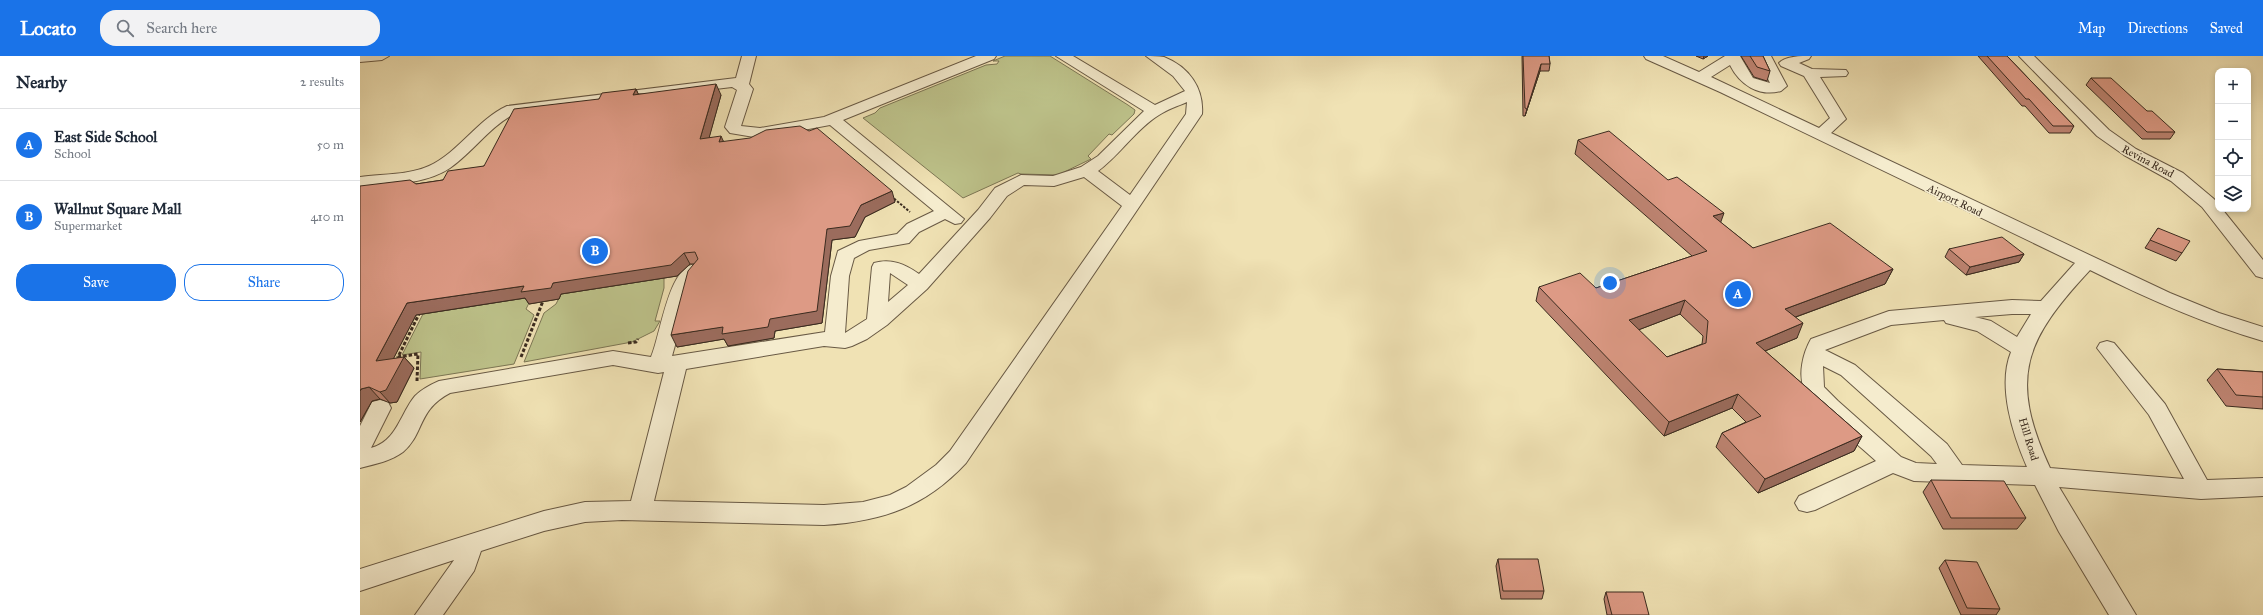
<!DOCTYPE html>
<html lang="en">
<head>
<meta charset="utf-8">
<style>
  body { margin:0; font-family:"IM FELL Great Primer",serif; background:#f2f2f3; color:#1f2937 }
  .controls { position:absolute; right:12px; top:12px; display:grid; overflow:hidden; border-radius:8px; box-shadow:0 2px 6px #0003 }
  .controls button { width:36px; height:36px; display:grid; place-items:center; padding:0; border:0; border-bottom:1px solid #e0e1e3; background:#fff; color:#1f2937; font:20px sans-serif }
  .you { position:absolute; left:1250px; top:227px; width:14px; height:14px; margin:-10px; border:3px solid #fff; border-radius:50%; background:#1a73e8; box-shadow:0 0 0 6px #1a73e833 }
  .badge { display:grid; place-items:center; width:26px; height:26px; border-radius:50%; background:#1a73e8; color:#fff; font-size:13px; font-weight:700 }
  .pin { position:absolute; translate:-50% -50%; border:2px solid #fff; box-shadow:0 1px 4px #0006 }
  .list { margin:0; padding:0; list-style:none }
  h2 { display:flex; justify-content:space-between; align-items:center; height:52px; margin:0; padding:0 16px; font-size:17px }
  h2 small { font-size:13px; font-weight:400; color:#747a83 }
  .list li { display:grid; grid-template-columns:26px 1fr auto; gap:12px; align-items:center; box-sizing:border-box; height:72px; padding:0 16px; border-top:1px solid #e0e1e3 }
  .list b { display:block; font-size:15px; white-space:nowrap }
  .list p { margin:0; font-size:13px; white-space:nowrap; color:#747a83 }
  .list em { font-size:13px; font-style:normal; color:#747a83 }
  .actions { display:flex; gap:8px; padding:12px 16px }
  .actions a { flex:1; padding:9px 0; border:1px solid #1a73e8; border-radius:16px; text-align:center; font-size:14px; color:#1a73e8 }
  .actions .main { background:#1a73e8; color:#fff }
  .icon { flex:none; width:22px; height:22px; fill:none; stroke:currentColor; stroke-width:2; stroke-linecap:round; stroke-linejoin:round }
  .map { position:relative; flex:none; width:1903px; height:559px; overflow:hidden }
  header { display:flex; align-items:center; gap:24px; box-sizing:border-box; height:56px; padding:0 20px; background:#1a73e8; color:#fff }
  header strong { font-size:19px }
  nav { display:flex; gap:22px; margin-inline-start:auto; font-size:14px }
  .search { width:280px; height:36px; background:#f2f2f3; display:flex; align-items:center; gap:10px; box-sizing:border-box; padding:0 14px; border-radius:16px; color:#747a83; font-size:15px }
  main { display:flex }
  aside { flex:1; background:#fff }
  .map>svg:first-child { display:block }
</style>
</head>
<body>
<header>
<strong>Locato</strong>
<div class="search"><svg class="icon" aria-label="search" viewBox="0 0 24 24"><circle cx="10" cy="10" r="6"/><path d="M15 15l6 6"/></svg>Search here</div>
<nav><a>Map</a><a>Directions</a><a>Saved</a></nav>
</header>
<main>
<aside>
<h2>Nearby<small>2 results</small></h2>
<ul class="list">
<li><span class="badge">A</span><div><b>East Side School</b><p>School</p></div><em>50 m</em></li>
<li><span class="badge">B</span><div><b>Wallnut Square Mall</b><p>Supermarket</p></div><em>410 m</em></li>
</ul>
<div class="actions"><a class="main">Save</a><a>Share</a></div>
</aside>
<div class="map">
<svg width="1903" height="559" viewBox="0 0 1903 559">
  <rect width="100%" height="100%" fill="#f0e2b4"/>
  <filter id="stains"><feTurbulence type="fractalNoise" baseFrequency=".005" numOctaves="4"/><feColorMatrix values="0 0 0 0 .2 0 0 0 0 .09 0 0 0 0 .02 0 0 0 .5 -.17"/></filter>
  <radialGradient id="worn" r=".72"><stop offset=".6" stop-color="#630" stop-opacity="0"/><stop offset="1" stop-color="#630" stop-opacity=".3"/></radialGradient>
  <g fill="#bdc28a" stroke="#7c7654">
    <polygon points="645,0 690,0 768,49 775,54 774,58 752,79 749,78 728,100 731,103 698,119 661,118 658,117 603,142 503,62 515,57 520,52 626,9 637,8 639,5 633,5"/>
    <polygon points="304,222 304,232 295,265 300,265 294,275 272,286 164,306 184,257 196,248 201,238"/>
    <polygon points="172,241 166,253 174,259 154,308 60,323 61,296 42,299 63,258"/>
  </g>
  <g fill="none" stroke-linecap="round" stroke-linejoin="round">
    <defs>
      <g id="minor">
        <polygon points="0,0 29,0 22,4 0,6"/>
        <path d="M 382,0 L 396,0 L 389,28 L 393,33 L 381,70 L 400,72 L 464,61 L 616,0 L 636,0 L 634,3 L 483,64 L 604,163 L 601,167 L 595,168 L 585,163 L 559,176 L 549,187 L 509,194 L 494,202 L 489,220 L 485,277 L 507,263 L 512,211 L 514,207 C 531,202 545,208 559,218 L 618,154 L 635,132 L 661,119 L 693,120 L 721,111 L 738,100 L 784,55 L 696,0 L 713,0 L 795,49 L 825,35 L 813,20 L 786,0 C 791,0 799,0 804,1 C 829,11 844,32 842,58 L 606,407 C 565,451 523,465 464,469 L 262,464 L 225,466 L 184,475 L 121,495 L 114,515 L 83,559 L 55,559 L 94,504 L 0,535 L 0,513 L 184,455 L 225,446 L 271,445 L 304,316 L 298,317 L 253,309 L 90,337 C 57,354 65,377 43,396 C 31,405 15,408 0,412 L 0,370 L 12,346 L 20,344 L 28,346 L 31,352 L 11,392 C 37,385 40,358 55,340 C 62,333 70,329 79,325 L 253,295 L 291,301 C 301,280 309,200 341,209 L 343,213 L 333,226 L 312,300 L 465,276 L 471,220 L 478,195 L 499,185 L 537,178 L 547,168 L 574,155 L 470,69 L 400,82 L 370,77 L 365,71 L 377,34 L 372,31 L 156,57 C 130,70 113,96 90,112 C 65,129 28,128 0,131 L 0,121 C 22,118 49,119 69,110 C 99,96 117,64 147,50 L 376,22 ZM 827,46 L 826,58 L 770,139 L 738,115 C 760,99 776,73 799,59 C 808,53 818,50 827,46 ZM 724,121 L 762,150 L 590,395 L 576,409 L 546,431 L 530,439 L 503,446 L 464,449 L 294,445 L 326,313 L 464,290 L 485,292 L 492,290 L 507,283 L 527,269 L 567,233 L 630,162 L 647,140 L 664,129 L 694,130 ZM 530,217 L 548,229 L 528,246 Z"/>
        <path d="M 1284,0 L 1303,0 L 1339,16 L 1365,0 L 1380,0 L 1393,22 L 1410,27 L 1397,0 L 1411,0 L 1427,30 L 1421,35 C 1399,41 1380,29 1370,9 L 1351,21 L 1459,72 L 1470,62 L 1444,20 L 1421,10 L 1419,7 C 1425,0 1441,0 1451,0 L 1449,3 L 1439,7 L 1452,13 L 1486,14 L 1488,17 L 1486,20 L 1460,21 L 1486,63 L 1471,77 L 1810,237 L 1859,257 L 1903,271 L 1903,285 C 1842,267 1786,242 1730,214 C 1665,284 1648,321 1690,412 L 1824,423 L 1789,359 L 1737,292 L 1740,287 L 1747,285 L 1754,287 L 1805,348 L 1847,424 L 1903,422 L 1903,440 L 1841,443 L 1699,431 L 1776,559 L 1749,559 L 1699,476 L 1675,429 L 1554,425 L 1533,417 L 1455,454 L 1447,456 L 1439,454 L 1435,447 L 1439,440 L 1516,405 C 1501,391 1450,350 1444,333 C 1438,318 1443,297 1451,283 L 1529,255 L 1652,244 L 1681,245 L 1715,207 L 1360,36 L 1286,3 ZM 1652,258 L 1671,258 L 1657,281 L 1631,265 L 1615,261 ZM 1584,264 L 1586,267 L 1617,275 L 1651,296 C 1637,330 1653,379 1667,411 L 1602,409 L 1587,388 L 1495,309 L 1465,294 L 1531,269 ZM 1463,310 L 1481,319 L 1571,400 L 1577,408 L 1556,407 L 1541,401 L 1478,345 L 1464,331 Z"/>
        <polygon points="1659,0 1674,0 1749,74 1776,93 1823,117 1854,143 1858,148 1858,153 1862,153 1903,204 1903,222 1896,220 1842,151 1811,125 1764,99 1737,80"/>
      </g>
    </defs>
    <use href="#minor" stroke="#685944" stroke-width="2"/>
    <polyline stroke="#3a2b1f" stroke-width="2" stroke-dasharray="2.5 1.5" stroke-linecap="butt" points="531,140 550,156"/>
    <g stroke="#3a2b1f" stroke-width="3" stroke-dasharray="3.5 2" stroke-linecap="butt">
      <polyline points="268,287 276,286 278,283"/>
      <polyline points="161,301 183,245"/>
      <polyline points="57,325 58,298 38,301 59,258"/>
    </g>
    <use href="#minor" fill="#f5ecce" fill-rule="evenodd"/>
  </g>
  <g fill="#be8472" stroke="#3a2b1f" fill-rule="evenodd">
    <polygon points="1162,0 1189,0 1190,8 1189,15 1180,15 1165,60 1163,60"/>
    <polygon points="1336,0 1348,0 1343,3"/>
    <polygon points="1381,0 1403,0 1410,15 1407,25 1394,21"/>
    <polygon points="1618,0 1647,0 1714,70 1710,77 1689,77 1665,50 1662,50"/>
    <polygon points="1731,22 1787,55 1815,76 1810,83 1782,83 1726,29"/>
    <polygon points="276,33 278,38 361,39 349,81 363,85 535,146 505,161 495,181 472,184 462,267 415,275 414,282 368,290 364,283 317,291 334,208 330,208 317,220 201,238 199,243 169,248 165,242 56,259 33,303 44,301 54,312 37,346 30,347 20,343 12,345 0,366 56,128 83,124 124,110 239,43"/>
    <path d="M 1218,84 L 1360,166 L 1393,192 L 1533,213 L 1525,228 L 1436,261 L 1437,282 L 1405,295 L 1502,380 L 1494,395 L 1398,437 L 1356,391 L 1362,377 L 1386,366 L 1372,352 L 1304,380 L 1176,245 L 1179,231 L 1236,232 L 1332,200 L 1215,98 ZM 1320,258 L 1343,280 L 1342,288 L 1307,301 L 1278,274 Z"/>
    <polygon points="1798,172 1822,197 1816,205 1785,192"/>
    <polygon points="1589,193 1664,198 1659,206 1606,219 1585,201"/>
    <polygon points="1857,313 1903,316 1903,353 1866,350 1847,324"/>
    <polygon points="1571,424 1666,462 1657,473 1583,473 1563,436"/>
    <polygon points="1138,503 1184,535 1182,543 1141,543 1136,510"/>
    <polygon points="1585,504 1640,553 1636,559 1601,559 1579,512"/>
    <polygon points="1246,536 1289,559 1247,559 1244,543"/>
  </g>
  <g fill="#9b6c5d" stroke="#3a2b1f">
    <polygon points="1344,0 1348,0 1343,3"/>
    <polygon points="1181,8 1180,15 1165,60 1167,53"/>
    <polygon points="356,28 361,39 346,93 340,83"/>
    <polygon points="276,33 281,44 273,39"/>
    <polygon points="361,80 366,91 359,86"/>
    <polygon points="532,135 535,146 505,161 495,181 472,184 462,267 415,275 414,282 368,290 364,283 317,291 311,279 410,263 467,173 501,149"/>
    <polygon points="1364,157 1359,171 1353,160"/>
    <polygon points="324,197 330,208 317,220 201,238 199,243 169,248 165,242 56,259 26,317 16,305 47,247 164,230 193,227"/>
    <polygon points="1664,198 1659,206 1606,219 1610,211"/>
    <polygon points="1533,213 1525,228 1419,267 1425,253"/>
    <polygon points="1325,244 1320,258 1265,279 1269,264"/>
    <polygon points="1443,267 1437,282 1390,301 1396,287"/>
    <polygon points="44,301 54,312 37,346 30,347 20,336"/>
    <polygon points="9,331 20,343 12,345 0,366 0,335 1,333"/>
    <polygon points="1378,338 1372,352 1304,380 1309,366"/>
    <polygon points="1502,380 1494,395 1398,437 1405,423"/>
  </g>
  <g fill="#dd9a85" stroke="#3a2b1f" fill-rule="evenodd">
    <polygon points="1163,0 1189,0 1190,8 1181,8 1167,53 1165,52"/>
    <polygon points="1390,0 1403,0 1410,15 1397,11"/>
    <polygon points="1627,0 1647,0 1714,70 1693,70 1669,43 1666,43"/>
    <polygon points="1731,22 1751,22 1787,55 1792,55 1815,76 1787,76"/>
    <polygon points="356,28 340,83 361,80 359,86 390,82 406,74 440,70 449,75 457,72 532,135 501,149 490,170 467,173 457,255 410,263 408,271 362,278 363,271 311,279 328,215 338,203 335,196 324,197 311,209 193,227 191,232 161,236 164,230 47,247 16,305 44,301 26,334 20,336 9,331 1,333 0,335 0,130 50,124 56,128 83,124 88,115 124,110 154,53 239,43 242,37 276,33 273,39"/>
    <path d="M 1249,75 L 1308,124 L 1317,121 L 1364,157 L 1353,160 L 1393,192 L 1470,167 L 1533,213 L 1425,253 L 1443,267 L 1396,287 L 1502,380 L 1405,423 L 1362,377 L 1401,360 L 1378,338 L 1309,366 L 1179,231 L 1220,217 L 1236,232 L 1347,195 L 1218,84 ZM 1325,244 L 1348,265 L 1346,287 L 1307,301 L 1269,264 Z"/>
    <polygon points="1798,172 1830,185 1822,197 1790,184"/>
    <polygon points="1642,181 1664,198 1610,211 1589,193"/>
    <polygon points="1857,313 1903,316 1903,341 1876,339"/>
    <polygon points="1571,424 1644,425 1666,462 1591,462"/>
    <polygon points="1138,503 1178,503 1184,535 1143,535"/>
    <polygon points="1585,504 1617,506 1640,553 1607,552"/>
    <polygon points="1246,536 1283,536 1289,559 1252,559"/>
  </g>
  <g text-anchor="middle" stroke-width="3.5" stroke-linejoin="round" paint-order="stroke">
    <g font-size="11" fill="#3a2b1f" stroke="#f5ecce">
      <text transform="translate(1788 105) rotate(28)" y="4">Revina Road</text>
      <text transform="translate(1595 144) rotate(26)" y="4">Airport Road</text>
      <text transform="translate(1669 383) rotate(73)" y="4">Hill Road</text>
    </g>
  </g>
  <rect width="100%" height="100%" filter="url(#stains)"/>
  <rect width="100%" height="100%" fill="url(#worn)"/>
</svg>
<div class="controls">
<button>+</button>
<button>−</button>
<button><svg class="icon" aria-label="locate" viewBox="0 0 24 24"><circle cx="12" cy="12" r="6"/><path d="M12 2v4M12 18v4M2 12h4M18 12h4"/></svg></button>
<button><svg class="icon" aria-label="layers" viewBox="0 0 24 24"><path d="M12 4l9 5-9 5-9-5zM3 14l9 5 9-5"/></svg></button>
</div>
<div class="you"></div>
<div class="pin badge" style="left:1378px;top:238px">A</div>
<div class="pin badge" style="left:235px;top:195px">B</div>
</div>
</main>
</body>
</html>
